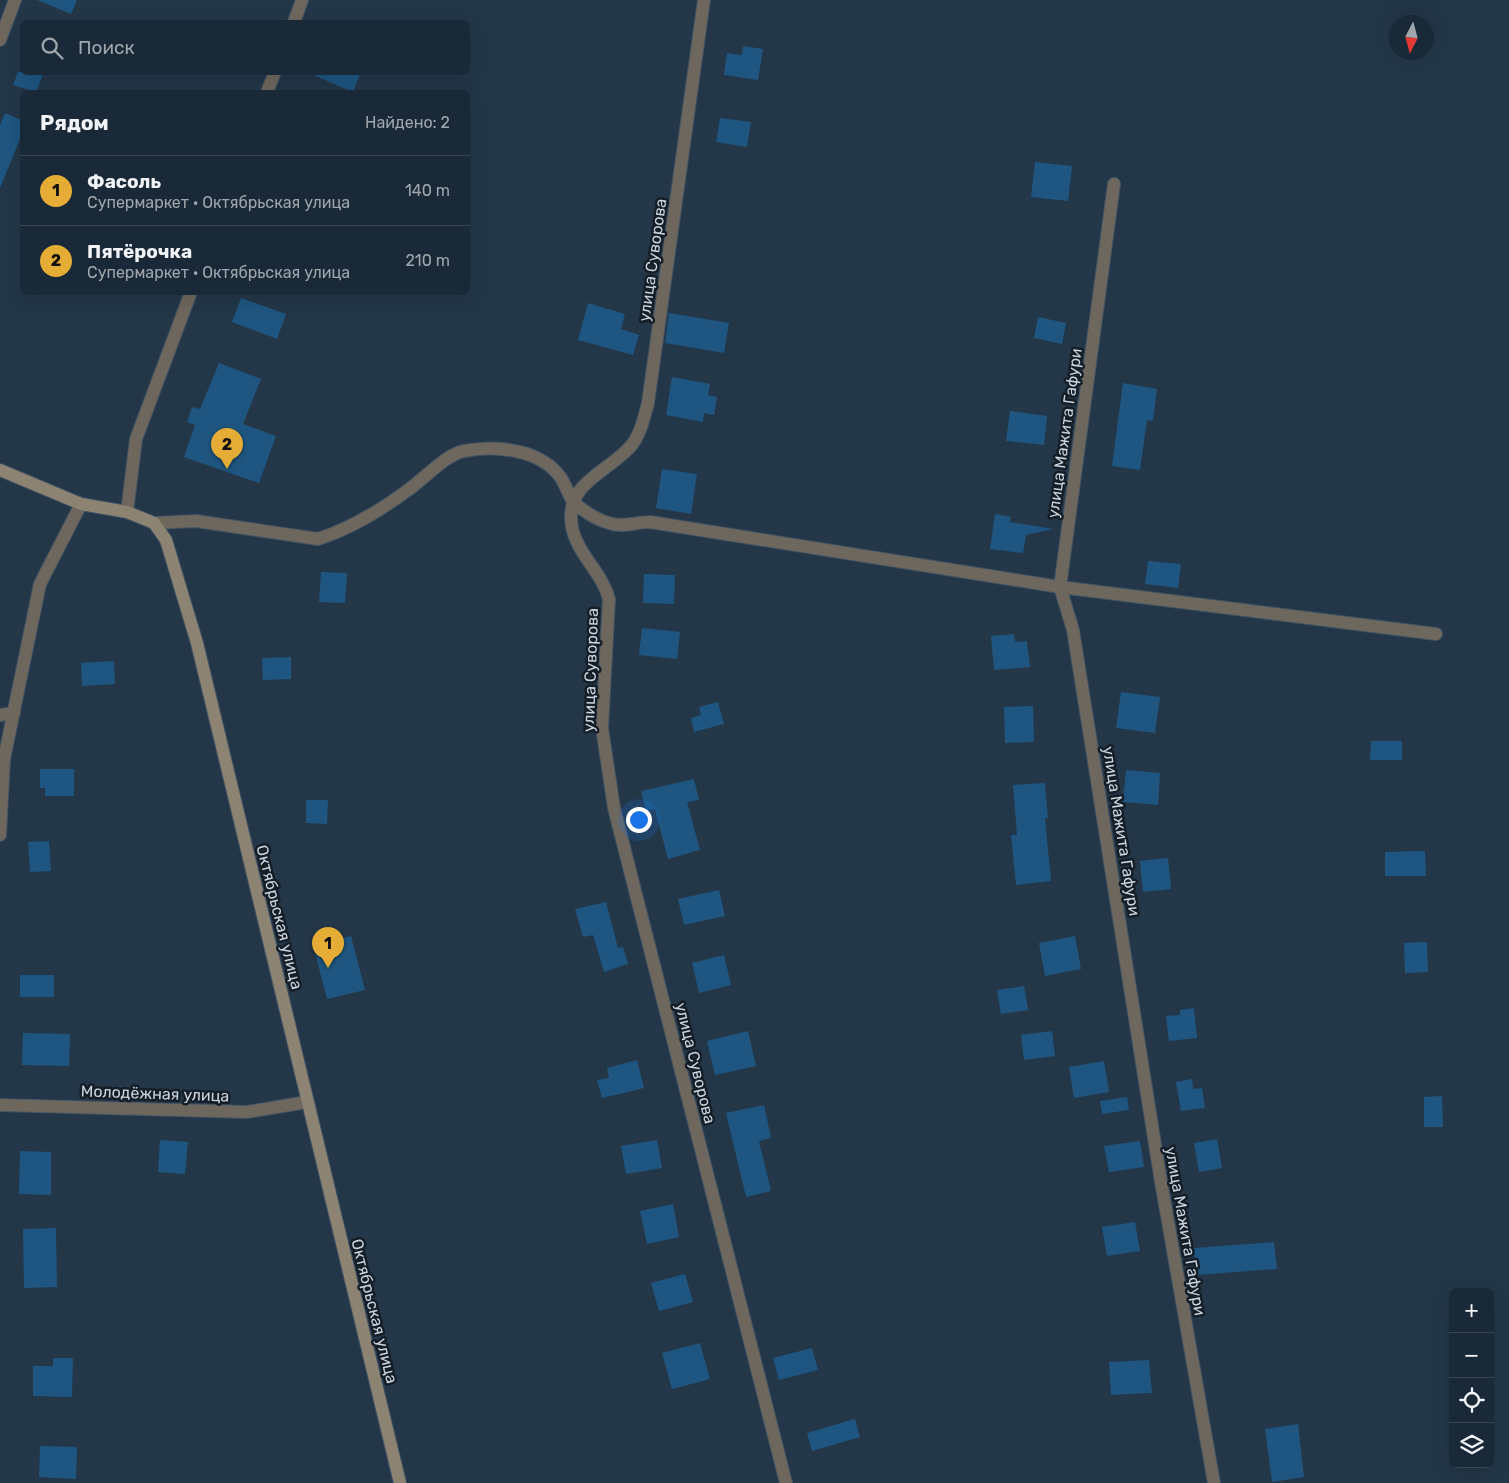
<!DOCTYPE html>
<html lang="ru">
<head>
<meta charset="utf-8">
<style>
  body { margin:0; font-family:Rubik,sans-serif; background:#273542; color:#f1f3f6 }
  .controls { position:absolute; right:15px; bottom:15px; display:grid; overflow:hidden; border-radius:8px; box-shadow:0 5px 20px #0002 }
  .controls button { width:45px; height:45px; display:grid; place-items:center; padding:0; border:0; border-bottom:1px solid #384552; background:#1a2937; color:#f1f3f6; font:25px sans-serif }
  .compass { position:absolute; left:1389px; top:15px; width:45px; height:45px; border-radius:50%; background:#1a2937; box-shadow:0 5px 20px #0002; rotate:186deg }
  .you { position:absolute; left:638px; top:819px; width:18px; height:18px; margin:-12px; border:4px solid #fff; border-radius:50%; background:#1a73e8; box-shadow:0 0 0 8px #1a73e833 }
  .badge { display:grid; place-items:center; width:32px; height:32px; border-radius:50%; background:#e5ad35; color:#111; font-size:16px; font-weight:700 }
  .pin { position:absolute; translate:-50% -41px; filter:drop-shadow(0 1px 2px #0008) }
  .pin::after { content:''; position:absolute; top:26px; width:18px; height:15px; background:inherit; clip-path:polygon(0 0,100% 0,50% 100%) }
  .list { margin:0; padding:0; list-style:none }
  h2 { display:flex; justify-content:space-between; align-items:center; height:65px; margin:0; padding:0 20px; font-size:21px }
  h2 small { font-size:16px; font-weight:400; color:#9fa6ad }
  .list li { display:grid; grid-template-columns:32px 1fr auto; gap:15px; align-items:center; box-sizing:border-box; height:70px; padding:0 20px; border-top:1px solid #384552 }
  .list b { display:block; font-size:19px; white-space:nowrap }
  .list p { margin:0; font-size:16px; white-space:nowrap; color:#9fa6ad }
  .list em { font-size:16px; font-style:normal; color:#9fa6ad }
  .icon { flex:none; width:28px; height:28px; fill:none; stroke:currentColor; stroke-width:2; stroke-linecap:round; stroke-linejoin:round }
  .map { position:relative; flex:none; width:1509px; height:1483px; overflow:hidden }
  .search { position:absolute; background:#1a2937; box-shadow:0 5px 20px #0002; left:20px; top:20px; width:450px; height:55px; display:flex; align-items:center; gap:12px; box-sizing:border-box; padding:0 18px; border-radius:8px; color:#9fa6ad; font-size:19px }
  .panel { position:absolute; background:#1a2937; box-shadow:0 5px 20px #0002; left:20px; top:90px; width:450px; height:205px; border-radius:8px }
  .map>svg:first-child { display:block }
</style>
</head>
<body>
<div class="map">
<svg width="1509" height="1483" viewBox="0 0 1509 1483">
  <rect width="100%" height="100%" fill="#233749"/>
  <g fill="#1f5681">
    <polygon points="37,0 77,0 71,14"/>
    <polygon points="743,46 763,49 758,80 724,75 727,53 742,55"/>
    <polygon points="18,72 44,72 36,92 13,85"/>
    <polygon points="306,72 361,72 353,92"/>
    <polygon points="5,113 22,120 22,134 0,188 0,125"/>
    <polygon points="720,118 751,122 747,147 716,142"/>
    <polygon points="1035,162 1072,166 1068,201 1031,197"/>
    <polygon points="241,298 286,314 277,339 232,322"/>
    <polygon points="588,303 625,314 621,329 639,335 633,355 578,340"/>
    <polygon points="669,313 729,323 724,353 665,343"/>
    <polygon points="1038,317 1066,323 1062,344 1034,338"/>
    <polygon points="219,363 261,379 243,424 276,436 259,483 184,457 195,425 187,422 192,407 200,409"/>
    <polygon points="672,377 710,384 708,395 717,397 714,415 704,413 703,422 666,415"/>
    <polygon points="1123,383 1157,389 1153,421 1147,420 1140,470 1112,466"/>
    <polygon points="1010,411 1047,416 1044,445 1006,441"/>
    <polygon points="662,469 697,474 691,514 656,508"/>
    <polygon points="995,514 1011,517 1010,522 1053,529 1026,535 1023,553 990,549"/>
    <polygon points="1148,561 1181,564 1178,588 1145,584"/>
    <polygon points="321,572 347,573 345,603 319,602"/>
    <polygon points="644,574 675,575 674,604 643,603"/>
    <polygon points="642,628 680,632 677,659 639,655"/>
    <polygon points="1014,634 1015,642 1027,641 1030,667 994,670 991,636"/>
    <polygon points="291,657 291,679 263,680 262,658"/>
    <polygon points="114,661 115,684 82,686 81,663"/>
    <polygon points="1121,692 1160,697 1155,733 1116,728"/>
    <polygon points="718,702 724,724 694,732 691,718 701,715 699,707"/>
    <polygon points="1033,706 1034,742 1005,743 1004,707"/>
    <polygon points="1371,741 1402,741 1402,760 1370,760"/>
    <polygon points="40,769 74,769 74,796 45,796 45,788 40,788"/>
    <polygon points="1126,770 1160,773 1158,805 1123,802"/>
    <polygon points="694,779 699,800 687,802 700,850 668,859 655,809 646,811 641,791"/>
    <polygon points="1045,783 1048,818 1045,818 1051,881 1016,885 1011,835 1017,835 1013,785"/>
    <polygon points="306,800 328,800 327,824 306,823"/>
    <polygon points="49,841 51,871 30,872 28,842"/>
    <polygon points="1425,851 1426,876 1385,876 1385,852"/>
    <polygon points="1168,858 1171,889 1143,892 1140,861"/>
    <polygon points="719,890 725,916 684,925 678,899"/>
    <polygon points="606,902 618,948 623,947 628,964 604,972 593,935 583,937 575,909"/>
    <polygon points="351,936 365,990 327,999 313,945"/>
    <polygon points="1075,936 1081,969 1045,976 1039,943"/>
    <polygon points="1427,942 1428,972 1405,973 1404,943"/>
    <polygon points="724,955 731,985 699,993 692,963"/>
    <rect x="20" y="975" width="34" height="22"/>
    <polygon points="1024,986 1028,1010 1001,1014 997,990"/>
    <polygon points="1194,1008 1197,1038 1169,1041 1166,1016 1180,1015 1180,1010"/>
    <polygon points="748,1031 756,1066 715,1075 707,1041"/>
    <polygon points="1052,1031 1055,1056 1024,1060 1021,1035"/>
    <polygon points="23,1033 70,1034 69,1066 22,1065"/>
    <polygon points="637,1060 644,1088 602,1098 597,1080 609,1078 607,1068"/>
    <polygon points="1104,1061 1109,1092 1074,1098 1069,1067"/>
    <polygon points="1192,1079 1193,1089 1202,1088 1205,1108 1181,1111 1176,1082"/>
    <polygon points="1442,1096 1443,1127 1424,1127 1424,1097"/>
    <polygon points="1127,1097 1129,1110 1102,1114 1100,1101"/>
    <polygon points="764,1105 771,1138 759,1141 771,1191 746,1197 726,1113"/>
    <polygon points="1217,1139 1222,1168 1199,1172 1194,1143"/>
    <polygon points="160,1140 188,1142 185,1174 158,1172"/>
    <polygon points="657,1140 662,1168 626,1174 621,1146"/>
    <polygon points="1140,1141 1144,1167 1109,1172 1104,1146"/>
    <polygon points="20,1151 51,1152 51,1195 19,1194"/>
    <polygon points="673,1204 679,1237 647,1244 640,1211"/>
    <polygon points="1135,1222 1140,1251 1107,1256 1102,1227"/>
    <polygon points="56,1228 57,1287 24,1288 23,1229"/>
    <polygon points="1274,1242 1277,1269 1196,1275 1194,1248"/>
    <polygon points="685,1274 693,1302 659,1311 651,1283"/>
    <polygon points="700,1343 710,1379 672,1389 662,1353"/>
    <polygon points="812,1348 818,1370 779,1380 773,1358"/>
    <polygon points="53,1358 73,1358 72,1397 33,1396 33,1366 53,1366"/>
    <polygon points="1149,1360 1152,1393 1111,1395 1109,1362"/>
    <polygon points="855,1419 860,1437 812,1451 807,1433"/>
    <polygon points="1298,1424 1304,1477 1272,1482 1265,1429"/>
    <polygon points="40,1446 77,1447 76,1479 39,1477"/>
  </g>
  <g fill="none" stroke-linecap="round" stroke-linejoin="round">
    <defs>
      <g id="street">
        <path d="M 704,0 L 648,403 C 644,418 640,437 629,448 C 605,474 564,484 572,527 C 577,554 602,572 609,599 L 602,728 L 614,808 L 786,1483"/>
        <polyline points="294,22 302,0"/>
        <polyline points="0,40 15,0"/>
        <polyline points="267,92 275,72"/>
        <polyline points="1114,184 1060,587 1073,630 1161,1182 1214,1483"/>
        <polyline points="127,512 136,439 191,292"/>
        <path d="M 154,523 L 196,521 L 318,539 C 349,529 381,510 408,490 C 423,480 446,454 464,451 C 496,445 541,449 561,478 C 566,485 568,495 573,501 C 581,510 597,520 609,523 C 621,528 637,522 650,522 L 1060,587 L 1436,634"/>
        <polyline points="0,715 14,713"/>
        <polyline points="0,835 4,759 40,584 81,504"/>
        <polyline points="0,1105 247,1112 307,1102"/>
      </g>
      <polyline id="secondary" points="0,470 81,504 127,512 154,523 166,540 197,643 400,1483"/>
    </defs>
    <use href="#street" stroke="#415364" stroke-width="14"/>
    <use href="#secondary" stroke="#415364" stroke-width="14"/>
    <use href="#street" stroke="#6e675d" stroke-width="12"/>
    <use href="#secondary" stroke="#8d8372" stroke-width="12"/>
  </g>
  <g text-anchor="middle" stroke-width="5" stroke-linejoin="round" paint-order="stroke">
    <g font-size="16" fill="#c9d5e0" stroke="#151e26">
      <text transform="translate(652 260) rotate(-82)" y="6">улица Суворова</text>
      <text transform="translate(1064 433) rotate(-82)" y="6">улица Мажита Гафури</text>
      <text transform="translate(590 670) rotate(-88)" y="6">улица Суворова</text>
      <text transform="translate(1122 831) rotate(81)" y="6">улица Мажита Гафури</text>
      <text transform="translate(280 917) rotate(76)" y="6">Октябрьская улица</text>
      <text transform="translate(696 1063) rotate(76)" y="6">улица Суворова</text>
      <text transform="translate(155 1093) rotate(2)" y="6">Молодёжная улица</text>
      <text transform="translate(1186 1231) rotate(80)" y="6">улица Мажита Гафури</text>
      <text transform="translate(375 1311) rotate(76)" y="6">Октябрьская улица</text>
    </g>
  </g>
</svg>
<div class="controls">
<button>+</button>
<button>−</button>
<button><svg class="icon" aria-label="locate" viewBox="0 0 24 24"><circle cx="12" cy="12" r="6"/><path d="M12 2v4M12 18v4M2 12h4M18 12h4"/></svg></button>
<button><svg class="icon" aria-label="layers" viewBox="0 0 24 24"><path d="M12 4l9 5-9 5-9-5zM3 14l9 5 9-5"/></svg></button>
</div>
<svg class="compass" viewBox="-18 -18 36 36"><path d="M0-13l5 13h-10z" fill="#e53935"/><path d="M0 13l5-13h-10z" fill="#9fa6ad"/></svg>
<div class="you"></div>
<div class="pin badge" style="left:328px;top:968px">1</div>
<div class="pin badge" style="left:227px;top:469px">2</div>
<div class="search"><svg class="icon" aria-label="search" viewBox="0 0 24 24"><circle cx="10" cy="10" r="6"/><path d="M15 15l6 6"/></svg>Поиск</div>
<section class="panel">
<h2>Рядом<small>Найдено: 2</small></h2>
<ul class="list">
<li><span class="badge">1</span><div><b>Фасоль</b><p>Супермаркет · Октябрьская улица</p></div><em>140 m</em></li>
<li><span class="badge">2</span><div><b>Пятёрочка</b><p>Супермаркет · Октябрьская улица</p></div><em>210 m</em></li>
</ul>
</section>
</div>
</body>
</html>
